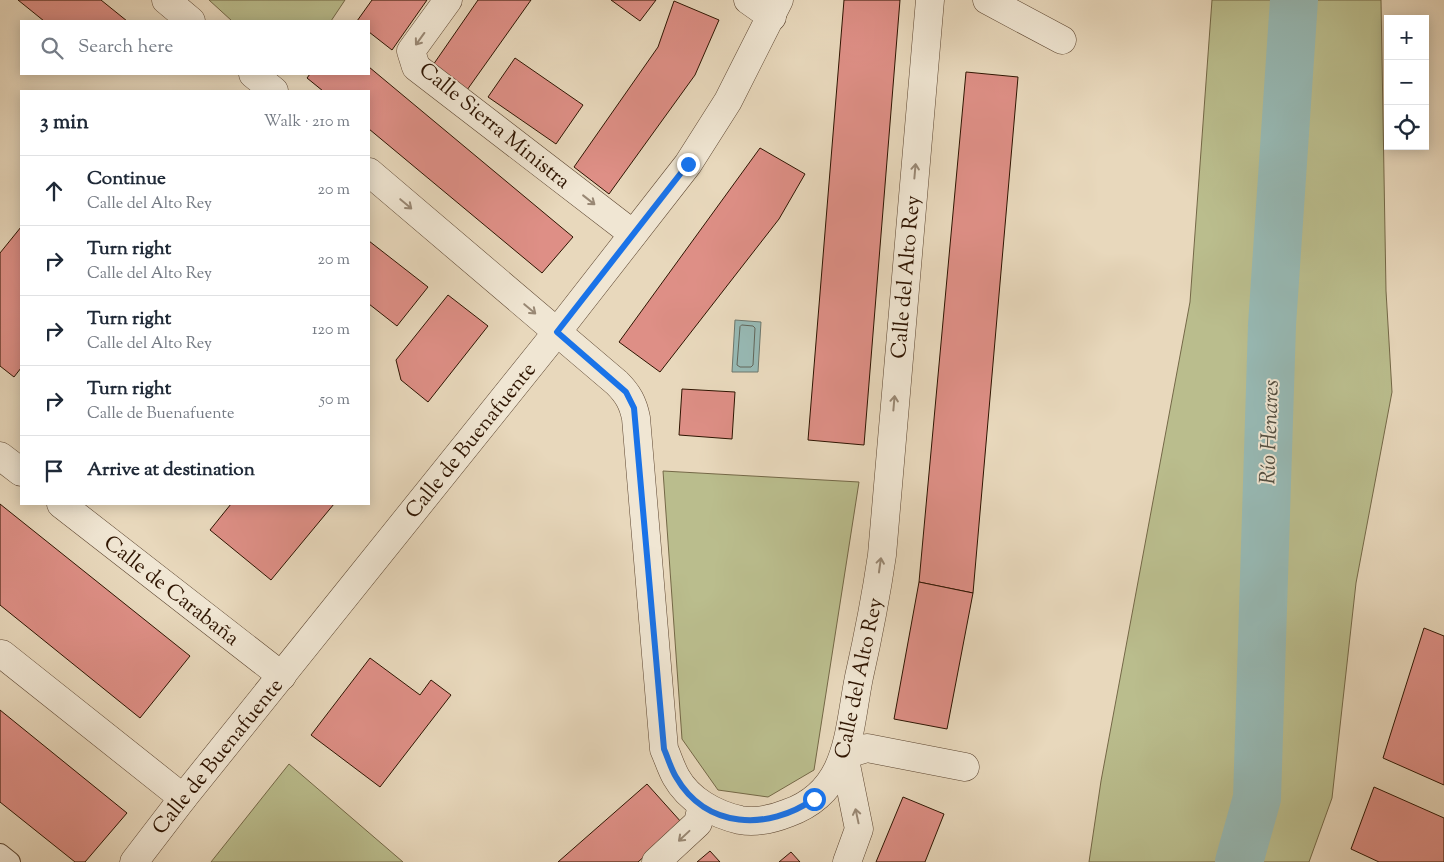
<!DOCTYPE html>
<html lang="en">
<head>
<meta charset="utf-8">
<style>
  body { margin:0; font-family:"Sorts Mill Goudy",serif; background:#f2f2f3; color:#1f2937 }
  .controls { position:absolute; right:15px; top:15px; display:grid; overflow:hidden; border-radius:0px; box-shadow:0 2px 12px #0003 }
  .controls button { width:45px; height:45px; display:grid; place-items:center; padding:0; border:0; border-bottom:1px solid #e0e1e3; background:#fff; color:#1f2937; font:25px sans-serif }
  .stop { position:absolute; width:15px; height:15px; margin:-11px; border:4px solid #1a73e8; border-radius:50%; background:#fff }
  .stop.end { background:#1a73e8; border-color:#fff; box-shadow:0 1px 5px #0008 }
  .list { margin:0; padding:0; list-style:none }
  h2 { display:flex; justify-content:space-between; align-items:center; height:65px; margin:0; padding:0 20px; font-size:21px }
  h2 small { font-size:16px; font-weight:400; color:#747a83 }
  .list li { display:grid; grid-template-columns:32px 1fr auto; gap:15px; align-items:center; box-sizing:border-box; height:70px; padding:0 20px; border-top:1px solid #e0e1e3 }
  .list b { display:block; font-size:19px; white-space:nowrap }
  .list p { margin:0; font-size:16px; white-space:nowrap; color:#747a83 }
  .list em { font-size:16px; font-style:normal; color:#747a83 }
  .icon { flex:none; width:28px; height:28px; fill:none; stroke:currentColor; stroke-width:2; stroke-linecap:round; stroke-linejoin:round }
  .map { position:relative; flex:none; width:1444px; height:862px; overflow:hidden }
  .search { position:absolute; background:#fff; box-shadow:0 2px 12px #0003; left:20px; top:20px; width:350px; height:55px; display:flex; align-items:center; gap:12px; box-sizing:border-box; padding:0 18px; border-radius:0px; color:#747a83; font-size:19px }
  .panel { position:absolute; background:#fff; box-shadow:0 2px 12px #0003; left:20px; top:90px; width:350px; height:415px; border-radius:0px }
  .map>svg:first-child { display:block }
</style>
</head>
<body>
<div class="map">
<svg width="1444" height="862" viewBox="0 0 1444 862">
  <rect width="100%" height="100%" fill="#e8d8bc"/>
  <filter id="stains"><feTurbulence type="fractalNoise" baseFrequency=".004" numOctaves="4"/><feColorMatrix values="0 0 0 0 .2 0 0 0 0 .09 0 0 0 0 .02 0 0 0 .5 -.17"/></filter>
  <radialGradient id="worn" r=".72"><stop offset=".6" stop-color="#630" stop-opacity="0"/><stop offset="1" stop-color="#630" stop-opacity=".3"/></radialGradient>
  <g fill="#babd8d" stroke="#746847">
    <polygon points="209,0 345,0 331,21 232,21"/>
    <polygon points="1212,0 1381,0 1386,291 1392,392 1356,583 1332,798 1309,862 1089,862 1101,781 1190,302"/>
    <polygon points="663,471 859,482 814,770 768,797 718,790 682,739"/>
    <polygon points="289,764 403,862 211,862"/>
  </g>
  <polygon fill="#97b9b4" stroke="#6d776c" points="735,320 761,322 758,372 732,372"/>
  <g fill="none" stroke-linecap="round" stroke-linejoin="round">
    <polygon stroke="#62665a" stroke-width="1" points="742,325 753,326 755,328 753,365 751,367 740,367 737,365 740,327"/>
    <polyline stroke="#97b9b4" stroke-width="48" points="1239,862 1257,798 1272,325 1294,0"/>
  </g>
  <g fill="#de8f86" stroke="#2e1401">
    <polygon points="18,0 101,0 127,21 44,21"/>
    <polygon points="372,0 427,0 392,50 369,32 369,21 357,21"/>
    <polygon points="478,0 531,0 467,90 433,65"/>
    <polygon points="611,0 656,0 640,21"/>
    <polygon points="844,0 900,0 864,445 808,440"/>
    <polygon points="674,1 719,20 695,75 609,194 574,167 658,47"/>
    <polygon points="515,58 583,105 556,144 488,97"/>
    <polygon points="369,67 573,237 542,273 369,129 369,91 323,91 307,78 310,74 369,74"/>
    <polygon points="966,72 1018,77 973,593 919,582"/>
    <polygon points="760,148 805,174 779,219 660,372 619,342"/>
    <polygon points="21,227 21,368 14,377 0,366 0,253"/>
    <polygon points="369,241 428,287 397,326 369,304"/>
    <polygon points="448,295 488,326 428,402 401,380 396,360"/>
    <polygon points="682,389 735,392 732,439 679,435"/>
    <polygon points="0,504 190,656 140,718 0,605"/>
    <polygon points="231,504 334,504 271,580 210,530"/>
    <polygon points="919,582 973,593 947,729 894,719"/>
    <polygon points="1424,628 1444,636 1444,785 1383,758"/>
    <polygon points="370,658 420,695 431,680 451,695 380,787 311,735"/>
    <polygon points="0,710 127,813 85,862 75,862 0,802"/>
    <polygon points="647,784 682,823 638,862 558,862"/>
    <polygon points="1374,787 1444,818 1444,862 1379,862 1351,849"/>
    <polygon points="903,797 944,814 925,862 876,862"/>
    <polygon points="710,851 720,862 697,862"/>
    <polygon points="791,852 800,862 779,862"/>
  </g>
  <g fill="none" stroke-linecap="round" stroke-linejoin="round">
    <defs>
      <polyline id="pedestrian" points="0,854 10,862"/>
      <g id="minor">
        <polyline points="166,0 191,21"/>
        <polyline points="448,0 411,51 416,67 633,234"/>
        <polyline points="748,0 772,17"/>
        <polyline points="987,0 1062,40"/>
        <polyline points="253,74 274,91"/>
        <path d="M 369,172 L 617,383 C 628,394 633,403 636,418 L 664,749 C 668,758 671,768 676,777 C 689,800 714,814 740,820 C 756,823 773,819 788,813 C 850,791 848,732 859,677 C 868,637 876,596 882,555 L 930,0"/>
        <polyline points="0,456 21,472"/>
        <polyline points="61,504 282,676"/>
        <polyline points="2,654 183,798"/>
        <polyline points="134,862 183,798 557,332 688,164 728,101 779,0"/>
        <polyline points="656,862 698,823 702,805"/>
        <polyline points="847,862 859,829 844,755 867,748 965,767"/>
      </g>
    </defs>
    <use href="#pedestrian" stroke="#5c4530" stroke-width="22"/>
    <use href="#minor" stroke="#5c4530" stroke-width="29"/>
    <use href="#pedestrian" stroke="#f0e6d3" stroke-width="20"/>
    <use href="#minor" stroke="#f0e6d3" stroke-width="28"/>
  </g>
  <defs><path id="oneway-shaft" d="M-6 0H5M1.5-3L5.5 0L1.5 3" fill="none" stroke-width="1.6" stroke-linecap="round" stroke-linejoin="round" transform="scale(1.25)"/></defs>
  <g stroke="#998874">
    <use href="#oneway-shaft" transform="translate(420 39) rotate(126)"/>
    <use href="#oneway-shaft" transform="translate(915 171) rotate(-85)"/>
    <use href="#oneway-shaft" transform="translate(589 200) rotate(38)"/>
    <use href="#oneway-shaft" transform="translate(406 204) rotate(40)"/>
    <use href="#oneway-shaft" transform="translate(530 309) rotate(40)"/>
    <use href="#oneway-shaft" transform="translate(894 403) rotate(-85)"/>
    <use href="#oneway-shaft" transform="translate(880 565) rotate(-82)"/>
    <use href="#oneway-shaft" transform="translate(857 816) rotate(-102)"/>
    <use href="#oneway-shaft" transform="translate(684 836) rotate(137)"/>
  </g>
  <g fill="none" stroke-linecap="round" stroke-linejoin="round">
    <path stroke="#1a73e8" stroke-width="6" d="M 688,164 L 557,332 L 626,392 L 634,408 L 664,749 C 668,758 671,769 676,777 C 706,829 768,831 814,799"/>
  </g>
  <g text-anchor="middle" stroke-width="4" stroke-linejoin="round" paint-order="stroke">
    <g font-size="21" fill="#2e1401" stroke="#f0e6d3">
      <text transform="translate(495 125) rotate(39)" y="7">Calle Sierra Ministra</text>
      <text transform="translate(905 277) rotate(-85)" y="7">Calle del Alto Rey</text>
      <text transform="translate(470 440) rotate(-51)" y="7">Calle de Buenafuente</text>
      <text transform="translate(172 590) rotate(38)" y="7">Calle de Carabaña</text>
      <text transform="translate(858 678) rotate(-78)" y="7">Calle del Alto Rey</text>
      <text transform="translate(217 756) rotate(-51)" y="7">Calle de Buenafuente</text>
    </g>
    <g font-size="22" font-style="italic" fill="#534e40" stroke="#f0e6d3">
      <text transform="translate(1268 432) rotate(-88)" y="8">Río Henares</text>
    </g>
  </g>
  <rect width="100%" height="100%" filter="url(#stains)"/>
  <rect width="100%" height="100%" fill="url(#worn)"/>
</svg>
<div class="controls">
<button>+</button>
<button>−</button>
<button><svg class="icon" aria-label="locate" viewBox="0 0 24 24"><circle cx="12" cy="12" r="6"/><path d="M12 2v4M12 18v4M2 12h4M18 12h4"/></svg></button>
</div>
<div class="stop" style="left:814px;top:799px"></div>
<div class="stop end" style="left:688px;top:164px"></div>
<div class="search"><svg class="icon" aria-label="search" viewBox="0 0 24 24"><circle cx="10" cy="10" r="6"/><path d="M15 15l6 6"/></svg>Search here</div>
<section class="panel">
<h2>3 min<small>Walk · 210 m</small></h2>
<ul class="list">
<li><svg class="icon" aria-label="ahead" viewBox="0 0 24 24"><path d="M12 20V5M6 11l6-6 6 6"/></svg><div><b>Continue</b><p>Calle del Alto Rey</p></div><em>20 m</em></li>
<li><svg class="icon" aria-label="right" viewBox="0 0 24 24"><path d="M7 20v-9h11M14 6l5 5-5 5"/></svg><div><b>Turn right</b><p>Calle del Alto Rey</p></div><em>20 m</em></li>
<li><svg class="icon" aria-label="right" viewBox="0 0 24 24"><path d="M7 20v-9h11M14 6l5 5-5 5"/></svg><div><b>Turn right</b><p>Calle del Alto Rey</p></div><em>120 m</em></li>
<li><svg class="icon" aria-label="right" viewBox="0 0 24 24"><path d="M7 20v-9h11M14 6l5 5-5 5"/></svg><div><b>Turn right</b><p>Calle de Buenafuente</p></div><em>50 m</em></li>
<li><svg class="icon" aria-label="arrive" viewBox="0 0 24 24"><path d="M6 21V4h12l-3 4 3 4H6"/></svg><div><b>Arrive at destination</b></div></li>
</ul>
</section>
</div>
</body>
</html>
